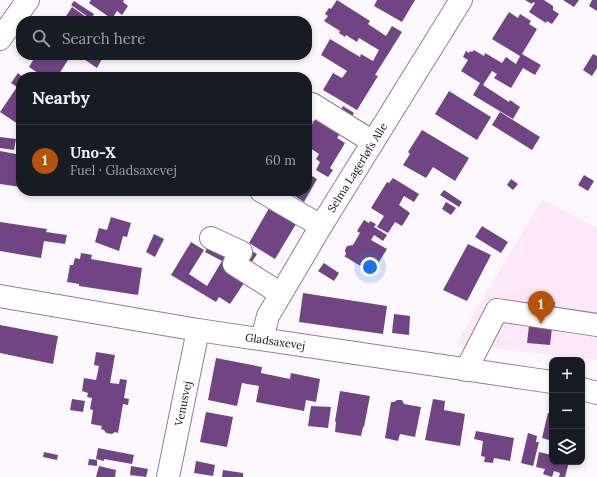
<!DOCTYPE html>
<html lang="en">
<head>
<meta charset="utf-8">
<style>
  body { margin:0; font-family:Lora,serif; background:#242831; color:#f1f3f6 }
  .controls { position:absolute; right:12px; bottom:12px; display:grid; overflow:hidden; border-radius:8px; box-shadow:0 2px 6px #0003 }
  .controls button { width:36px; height:36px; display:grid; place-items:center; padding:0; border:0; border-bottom:1px solid #363941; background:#171b24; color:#f1f3f6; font:20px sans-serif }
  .you { position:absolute; left:370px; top:267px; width:14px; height:14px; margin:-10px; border:3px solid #fff; border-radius:50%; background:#1a73e8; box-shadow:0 0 0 6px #1a73e833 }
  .badge { display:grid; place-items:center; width:26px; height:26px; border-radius:50%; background:#b45309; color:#fff; font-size:13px; font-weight:700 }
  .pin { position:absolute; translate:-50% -33px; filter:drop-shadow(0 1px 2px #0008) }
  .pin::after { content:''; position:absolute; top:21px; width:14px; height:12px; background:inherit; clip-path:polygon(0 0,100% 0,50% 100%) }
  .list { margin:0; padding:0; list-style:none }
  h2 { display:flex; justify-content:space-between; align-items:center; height:52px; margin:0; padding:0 16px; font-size:17px }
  h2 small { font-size:13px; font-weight:400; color:#9ea1a6 }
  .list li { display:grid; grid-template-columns:26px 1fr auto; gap:12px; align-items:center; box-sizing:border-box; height:72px; padding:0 16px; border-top:1px solid #363941 }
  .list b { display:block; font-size:15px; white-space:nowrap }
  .list p { margin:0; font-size:13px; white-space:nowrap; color:#9ea1a6 }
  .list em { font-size:13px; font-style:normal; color:#9ea1a6 }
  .icon { flex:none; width:22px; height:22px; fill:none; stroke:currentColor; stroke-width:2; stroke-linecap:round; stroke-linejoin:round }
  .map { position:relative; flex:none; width:597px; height:477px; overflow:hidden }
  .search { position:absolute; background:#171b24; box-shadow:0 2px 6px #0003; left:16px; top:16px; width:296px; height:44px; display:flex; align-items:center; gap:10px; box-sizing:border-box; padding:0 14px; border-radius:16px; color:#9ea1a6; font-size:15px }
  .panel { position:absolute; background:#171b24; box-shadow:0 2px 6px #0003; left:16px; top:72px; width:296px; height:124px; border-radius:16px }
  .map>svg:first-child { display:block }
</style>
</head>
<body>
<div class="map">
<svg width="597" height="477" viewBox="0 0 597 477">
  <rect width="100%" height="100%" fill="#fcf8fe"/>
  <polygon fill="#fce8f9" points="542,199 597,228 597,360 456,344"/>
  <g fill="#714583">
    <polygon points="91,0 124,0 123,2 128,6 122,15 117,11 112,19 89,3"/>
    <polygon points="337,0 370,21 368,24 386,36 392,26 402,32 375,75 378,76 357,110 323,90 333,73 342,78 347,71 321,55 330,39 360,57 361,54 373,61 379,50 359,38 357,42 346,35 345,37 339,33 340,31 324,21 328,16 325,14 329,8 331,9"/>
    <polygon points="377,0 415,0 402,22 374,6"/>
    <polygon points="525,0 544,0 553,6 553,10 559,14 552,24 547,21 546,23 529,12 535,3 533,2 532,4"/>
    <polygon points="563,0 579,0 574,7"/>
    <polygon points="592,0 597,0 597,11 589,6"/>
    <polygon points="74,1 94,14 91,19 71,5"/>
    <polygon points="72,7 92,21 63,21"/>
    <polygon points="509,12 518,18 520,14 531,21 529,24 537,29 522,54 541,65 535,75 523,68 511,88 494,78 497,74 492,71 483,85 509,102 510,100 520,107 513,119 473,95 480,83 461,71 468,60 463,57 466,51 469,53 470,51 472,52 474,50 484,56 485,53 502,63 506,57 516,64 520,56 492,39"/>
    <polygon points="593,54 597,56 597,68 592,76 583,70"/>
    <polygon points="36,55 60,55 68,60 57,77 44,77 29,67"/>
    <polygon points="78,55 100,55 103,57 97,68"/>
    <polygon points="18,73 23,77 21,77 21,126 0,112 17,87 11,83"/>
    <polygon points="449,91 491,117 477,140 435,114"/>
    <polygon points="343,106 354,113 350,120 339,113"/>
    <polygon points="500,112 540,137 532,150 492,125"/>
    <polygon points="316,117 341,132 337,138 345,143 330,168 333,170 328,177 316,170 320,162 316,159 319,154 307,146 307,134"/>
    <polygon points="422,130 469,158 455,181 433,167 426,178 403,165 410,154 408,152"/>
    <polygon points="0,137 16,139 14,150 0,148"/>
    <polygon points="0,151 21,155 21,187 0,184"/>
    <polygon points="307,173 317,179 304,202 287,191 283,196 274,191 307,191"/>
    <polygon points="584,175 594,181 588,191 578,185"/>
    <polygon points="393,178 419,194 414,202 404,196 399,205 410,213 402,226 395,222 388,233 377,227 384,216 371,208 387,182 389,183"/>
    <polygon points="511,179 518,184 513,190 507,185"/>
    <polygon points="444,190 462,202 459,207 440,195"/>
    <polygon points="446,202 456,208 451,215 442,209"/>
    <polygon points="272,203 299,219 275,259 249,243"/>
    <polygon points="111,217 131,223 127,237 123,236 119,251 95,242 99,228 107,230"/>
    <polygon points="364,220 369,223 370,221 376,224 374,227 387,235 383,241 374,235 371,240 387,249 372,273 344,256 346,255 345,250 347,246 353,245 360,233 357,231"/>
    <polygon points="0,222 47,229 46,232 67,235 65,244 44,241 41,258 0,251"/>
    <polygon points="482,226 508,242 501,253 475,237"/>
    <polygon points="154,234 164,239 155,257 146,252"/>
    <polygon points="191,242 204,250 189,274 207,286 222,261 205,252 210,242 248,277 230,304 219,297 216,302 171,275"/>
    <polygon points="468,244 491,255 467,301 443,290"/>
    <polygon points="250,250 257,254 248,268 242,264"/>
    <polygon points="81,253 92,255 91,259 142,268 138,295 79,286 79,284 67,282 70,265 73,265 75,258 80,259"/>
    <polygon points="324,263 339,273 334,281 318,271"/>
    <polygon points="303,293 387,306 383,334 299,322"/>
    <polygon points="532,299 555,302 550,345 527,343"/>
    <polygon points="394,314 410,316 409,335 392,333"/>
    <polygon points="0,325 58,336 53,364 0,353"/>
    <polygon points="96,352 115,355 110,383 119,384 120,379 127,380 124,398 129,399 128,405 123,404 118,433 115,432 112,434 106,433 104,430 101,429 102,426 91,424 93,410 90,409 92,398 87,397 88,393 82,391 84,378 96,380 99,366 94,365"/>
    <polygon points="216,358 262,367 261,373 290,379 291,373 320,379 316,402 306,400 304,411 256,402 259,386 242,383 237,406 208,400"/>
    <polygon points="340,391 370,396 364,427 363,427 361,436 335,432 336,422 335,421"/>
    <polygon points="72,399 85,401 83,412 70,410"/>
    <polygon points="433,399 445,401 444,410 465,414 460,446 425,440"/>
    <polygon points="397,400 402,400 404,404 421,407 415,437 400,434 398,441 385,438 391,402 394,402"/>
    <polygon points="311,406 331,407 328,428 308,426"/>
    <polygon points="206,412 233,417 227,447 200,442"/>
    <polygon points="548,413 552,414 552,441 542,438"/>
    <polygon points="476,431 514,438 510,461 494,458 493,463 484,462 485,457 481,456 483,441 474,439"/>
    <polygon points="528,433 537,436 536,442 539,442 533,466 521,463"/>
    <polygon points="98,448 134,455 132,464 104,459 104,461 96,459"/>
    <polygon points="44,452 58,455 57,460 43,457"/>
    <polygon points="539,452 552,455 552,462 569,462 565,477 559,477 560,473 554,471 552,477 543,474 545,469 536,467"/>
    <polygon points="89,459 97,460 97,466 88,465"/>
    <polygon points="196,461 215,465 213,476 194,473"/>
    <polygon points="99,466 116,470 115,477 96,477"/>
    <polygon points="131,466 148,469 146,477 130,475"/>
    <polygon points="223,470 243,473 243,477 222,477"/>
  </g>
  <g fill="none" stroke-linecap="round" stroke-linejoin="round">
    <defs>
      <g id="minor">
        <polyline points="0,39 28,0"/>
        <polyline points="307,112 312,104 373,142"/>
        <polyline points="261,191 321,226"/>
        <polyline points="211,238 241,252 234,264 281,294"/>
        <path id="s1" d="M 0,296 L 198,330 L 552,382"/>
        <path id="s2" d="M 262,339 L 268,316 L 321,226 L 461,0"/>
        <polyline points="466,370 497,310 597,325"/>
        <polyline points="582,389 597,393"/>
        <path id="s3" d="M 168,477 L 198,330"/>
      </g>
    </defs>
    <use href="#minor" stroke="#907d98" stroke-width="24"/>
    <use href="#minor" stroke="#fff" stroke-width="22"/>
  </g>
  <g text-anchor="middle" stroke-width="4" stroke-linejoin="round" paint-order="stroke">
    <g font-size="11" fill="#120c15" stroke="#fff">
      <text dy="4" stroke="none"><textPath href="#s2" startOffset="197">Selma Lagerløfs Alle</textPath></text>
      <text dy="4" stroke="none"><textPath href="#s1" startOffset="279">Gladsaxevej</textPath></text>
      <text dy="4" stroke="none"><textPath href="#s3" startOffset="75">Venusvej</textPath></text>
    </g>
  </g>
</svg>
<div class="controls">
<button>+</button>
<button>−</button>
<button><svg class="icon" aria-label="layers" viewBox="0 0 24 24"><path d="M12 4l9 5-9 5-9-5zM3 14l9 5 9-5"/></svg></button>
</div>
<div class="you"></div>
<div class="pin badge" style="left:541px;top:324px">1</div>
<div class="search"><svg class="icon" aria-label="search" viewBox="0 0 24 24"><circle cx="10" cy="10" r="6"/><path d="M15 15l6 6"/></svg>Search here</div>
<section class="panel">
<h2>Nearby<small></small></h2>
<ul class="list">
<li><span class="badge">1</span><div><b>Uno-X</b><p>Fuel · Gladsaxevej</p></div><em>60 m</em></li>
</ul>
</section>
</div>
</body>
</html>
